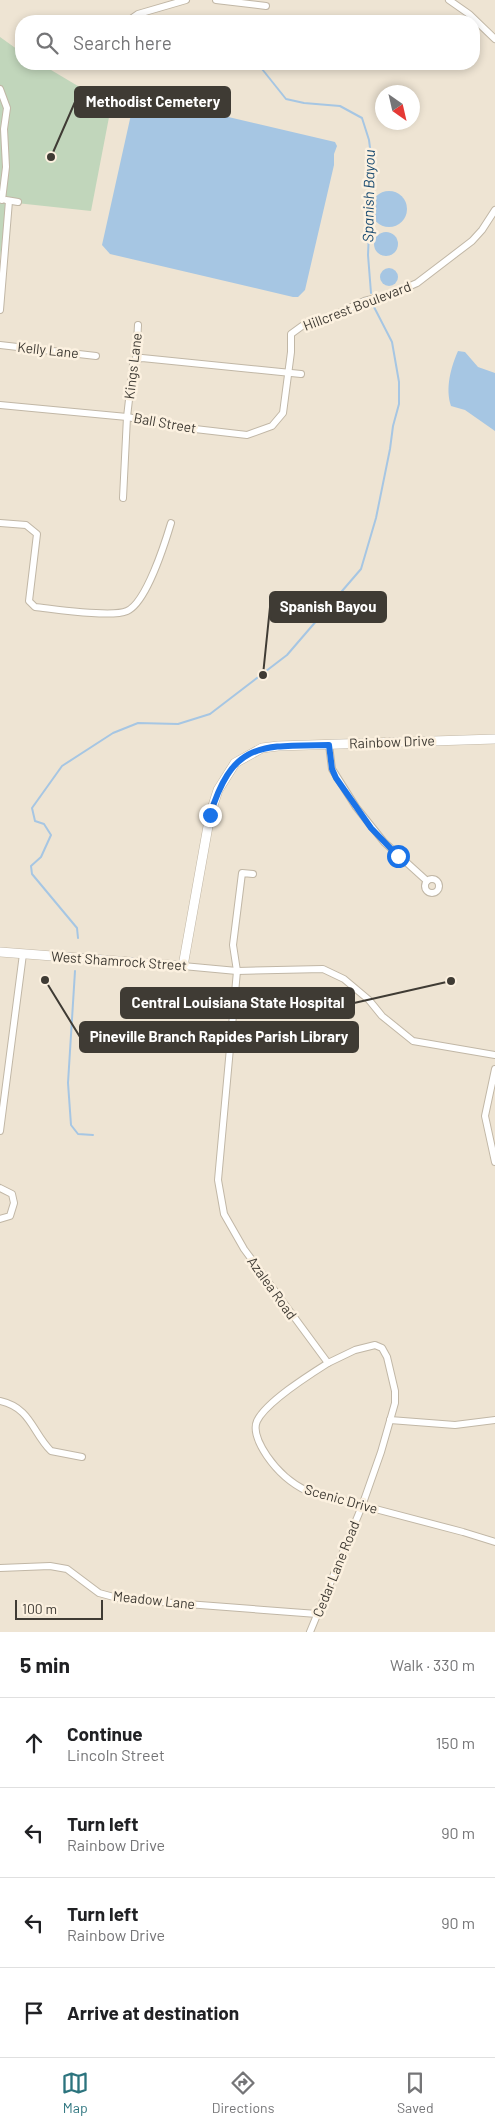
<!DOCTYPE html>
<html lang="en">
<head>
<meta charset="utf-8">
<style>
  body { margin:0; font-family:Barlow,sans-serif; background:#f2f2f2; color:#202124 }
  .compass { position:absolute; left:375px; top:85px; width:45px; height:45px; border-radius:50%; background:#fff; box-shadow:0 2px 8px #0003; rotate:146deg }
  .scale { position:absolute; left:15px; bottom:12px; width:88px; box-sizing:border-box; padding-left:5px; border:2px solid #3f3b34; border-top:0; font-size:14px; line-height:18px; white-space:nowrap; color:#3f3b34; -webkit-text-stroke:4px #fcf1e0; paint-order:stroke }
  .stop { position:absolute; width:15px; height:15px; margin:-11px; border:4px solid #1a73e8; border-radius:50%; background:#fff }
  .stop.end { background:#1a73e8; border-color:#fff; box-shadow:0 1px 5px #0008 }
  .list { margin:0; padding:0; list-style:none }
  h2 { display:flex; justify-content:space-between; align-items:center; height:65px; margin:0; padding:0 20px; font-size:21px }
  h2 small { font-size:16px; font-weight:400; color:#757577 }
  .list li { display:grid; grid-template-columns:32px 1fr auto; gap:15px; align-items:center; box-sizing:border-box; height:90px; padding:0 20px; border-top:1px solid #e0e0e0 }
  .list b { display:block; font-size:19px; white-space:nowrap }
  .list p { margin:0; font-size:16px; white-space:nowrap; color:#757577 }
  .list em { font-size:16px; font-style:normal; color:#757577 }
  .icon { flex:none; width:28px; height:28px; fill:none; stroke:currentColor; stroke-width:2; stroke-linecap:round; stroke-linejoin:round }
  .map { position:relative; flex:none; width:495px; height:1632px; overflow:hidden }
  .search { position:absolute; background:#fff; box-shadow:0 2px 8px #0003; left:15px; right:15px; top:15px; height:55px; display:flex; align-items:center; gap:12px; box-sizing:border-box; padding:0 18px; border-radius:20px; color:#757577; font-size:19px }
  .sheet { height:425px; background:#fff }
  nav { display:flex; justify-content:space-around; align-items:center; box-sizing:border-box; height:70px; border-top:1px solid #e0e0e0; background:#fff; font-size:14px; color:#757577 }
  nav a { display:grid; justify-items:center; gap:2px }
  nav .on { color:#2c747e }
  .map>svg:first-child { display:block }
</style>
</head>
<body>
<div class="map">
<svg width="495" height="1632" viewBox="0 0 495 1632">
  <rect width="100%" height="100%" fill="#eee4d3"/>
  <polygon fill="#c1d6bb" points="0,37 21,52 21,64 41,64 98,98 110,112 91,211 7,202 0,258"/>
  <g fill="#a6c6e3">
    <polygon points="139,96 335,142 337,146 334,154 334,165 305,290 298,297 293,297 110,254 102,245 134,101"/>
    <circle cx="389" cy="209" r="18"/>
    <circle cx="386" cy="244" r="12"/>
    <circle cx="389" cy="277" r="9"/>
    <path d="M 458,351 L 465,352 L 478,367 L 495,373 L 495,431 L 465,410 L 451,406 C 445,388 451,367 458,351 Z"/>
  </g>
  <g fill="none" stroke-linecap="round" stroke-linejoin="round">
    <g stroke="#a6c6e3" stroke-width="2">
      <polyline points="242,64 262,69 286,99 304,103 340,106 362,118 369,140 372,163 368,255 371,293"/>
      <polyline points="78,938 77,928 32,874 31,866 41,857 51,835 44,824 35,821 32,808 62,766 113,733 138,723 178,724 210,714 287,655 361,569 376,518 390,449 393,426 399,404 399,382 392,342 374,307"/>
      <polyline points="75,971 68,1083 71,1125 78,1134 93,1135"/>
    </g>
    <defs>
      <g id="street">
        <polyline points="216,0 266,6"/>
        <polyline points="449,0 469,14 495,39"/>
        <polyline points="128,21 138,14 186,0"/>
        <polyline points="0,89 7,108 4,129 6,167 2,200"/>
        <polyline points="6,200 18,202"/>
        <polyline points="0,310 9,201"/>
        <polyline points="0,345 96,356"/>
        <polyline points="136,360 142,358 301,374"/>
        <polyline points="0,405 127,417 195,429 247,435 272,426 283,413 291,352 291,334 302,326 322,321 364,301 392,294 417,283 472,241 482,230 495,210"/>
        <polyline points="123,498 127,417 133,365 136,360 138,325"/>
        <path d="M 0,523 L 26,525 L 37,534 L 29,601 L 35,607 C 54,609 111,618 127,611 C 146,603 165,543 171,523"/>
        <polyline points="329,745 332,769 356,807 384,842 427,881"/>
        <polyline points="253,874 242,873 233,945 237,971 218,1180 224,1214 244,1249 328,1363 355,1350 375,1345 382,1348 387,1357 395,1391 395,1403 381,1452 362,1506 310,1632"/>
        <circle cx="432" cy="886" r="7"/>
        <polyline points="183,966 237,971 323,969 344,979 369,1000 382,1016 413,1041 495,1055"/>
        <polyline points="495,1069 485,1116 495,1162"/>
        <polyline points="0,1131 23,954"/>
        <polyline points="0,1188 12,1194 14,1203 10,1216 0,1219"/>
        <path d="M 328,1363 C 309,1375 266,1402 257,1421 C 252,1432 261,1447 267,1456 C 278,1472 290,1483 307,1491 L 463,1532 L 495,1542"/>
        <path d="M 0,1401 C 31,1408 32,1432 51,1451 L 82,1457"/>
        <polyline points="390,1420 455,1425 495,1420"/>
        <polyline points="0,1568 50,1566 67,1569 99,1593 121,1599 317,1614"/>
      </g>
      <polyline id="secondary" points="0,952 183,966 210,815 218,790 235,763 262,748 278,746 495,739"/>
    </defs>
    <use href="#street" stroke="#c1b7a6" stroke-width="8"/>
    <use href="#secondary" stroke="#c1b7a6" stroke-width="10"/>
    <use href="#street" stroke="#fff" stroke-width="6"/>
    <use href="#secondary" stroke="#fff" stroke-width="9"/>
  </g>
  <g fill="none" stroke-linecap="round" stroke-linejoin="round">
    <path stroke="#1a73e8" stroke-width="6" d="M 210,815 C 233,741 260,746 329,745 L 332,769 L 336,778 L 371,828 L 398,856"/>
  </g>
  <g text-anchor="middle" stroke-width="5" stroke-linejoin="round" paint-order="stroke">
    <g font-size="14" fill="#3f3b34" stroke="#fcf1e0">
      <text transform="translate(357 306) rotate(-21)" y="5">Hillcrest Boulevard</text>
      <text transform="translate(48 350) rotate(6)" y="5">Kelly Lane</text>
      <text transform="translate(133 366) rotate(-83)" y="5">Kings Lane</text>
      <text transform="translate(165 423) rotate(10)" y="5">Ball Street</text>
      <text transform="translate(392 742) rotate(-2)" y="5">Rainbow Drive</text>
      <text transform="translate(119 961) rotate(4)" y="5">West Shamrock Street</text>
      <text transform="translate(272 1288) rotate(54)" y="5">Azalea Road</text>
      <text transform="translate(341 1499) rotate(16)" y="5">Scenic Drive</text>
      <text transform="translate(336 1569) rotate(-68)" y="5">Cedar Lane Road</text>
      <text transform="translate(154 1600) rotate(6)" y="5">Meadow Lane</text>
    </g>
    <g font-size="15" font-style="italic" fill="#184a70" stroke="#fcf1e0">
      <text transform="translate(369 196) rotate(-89)" y="5">Spanish Bayou</text>
    </g>
  </g>
  <path fill="none" stroke="#3f3b34" stroke-width="2" d="M51 157L75 102M263 675L270 607M451 981L354 1003M45 980L80 1037"/>
  <g fill="#3f3b34" stroke="#fcf1e0" stroke-width="2">
    <circle cx="51" cy="157" r="5"/>
    <circle cx="263" cy="675" r="5"/>
    <circle cx="451" cy="981" r="5"/>
    <circle cx="45" cy="980" r="5"/>
  </g>
  <g fill="#3f3b34" stroke="#3f3b34" stroke-width="2">
    <rect x="75" y="87" width="155" height="30" rx="5"/>
    <rect x="270" y="592" width="116" height="30" rx="5"/>
    <rect x="121" y="988" width="233" height="30" rx="5"/>
    <rect x="80" y="1022" width="278" height="30" rx="5"/>
  </g>
  <g font-size="15" text-anchor="middle" font-weight="bold" fill="#fff">
    <text x="153" y="107">Methodist Cemetery</text>
    <text x="328" y="612">Spanish Bayou</text>
    <text x="238" y="1008">Central Louisiana State Hospital</text>
    <text x="219" y="1042">Pineville Branch Rapides Parish Library</text>
  </g>
</svg>
<svg class="compass" viewBox="-18 -18 36 36"><path d="M0-13l5 13h-10z" fill="#e53935"/><path d="M0 13l5-13h-10z" fill="#757577"/></svg>
<div class="scale">100 m</div>
<div class="stop" style="left:398px;top:856px"></div>
<div class="stop end" style="left:210px;top:815px"></div>
<div class="search"><svg class="icon" aria-label="search" viewBox="0 0 24 24"><circle cx="10" cy="10" r="6"/><path d="M15 15l6 6"/></svg>Search here</div>
</div>
<section class="sheet">
<h2>5 min<small>Walk · 330 m</small></h2>
<ul class="list">
<li><svg class="icon" aria-label="ahead" viewBox="0 0 24 24"><path d="M12 20V5M6 11l6-6 6 6"/></svg><div><b>Continue</b><p>Lincoln Street</p></div><em>150 m</em></li>
<li><svg class="icon" aria-label="left" viewBox="0 0 24 24"><path d="M17 20v-9H6M10 6l-5 5 5 5"/></svg><div><b>Turn left</b><p>Rainbow Drive</p></div><em>90 m</em></li>
<li><svg class="icon" aria-label="left" viewBox="0 0 24 24"><path d="M17 20v-9H6M10 6l-5 5 5 5"/></svg><div><b>Turn left</b><p>Rainbow Drive</p></div><em>90 m</em></li>
<li><svg class="icon" aria-label="arrive" viewBox="0 0 24 24"><path d="M6 21V4h12l-3 4 3 4H6"/></svg><div><b>Arrive at destination</b></div></li>
</ul>
</section>
<nav>
<a class="on"><svg class="icon" aria-label="map" viewBox="0 0 24 24"><path d="M3 6l6-2 6 2 6-2v14l-6 2-6-2-6 2zM9 4v14M15 6v14"/></svg>Map</a>
<a><svg class="icon" aria-label="directions" viewBox="0 0 24 24"><path d="M12 3l9 9-9 9-9-9zM9 14v-3h6M13 9l2 2-2 2"/></svg>Directions</a>
<a><svg class="icon" aria-label="saved" viewBox="0 0 24 24"><path d="M7 4h10v16l-5-4-5 4z"/></svg>Saved</a>
</nav>
</body>
</html>
